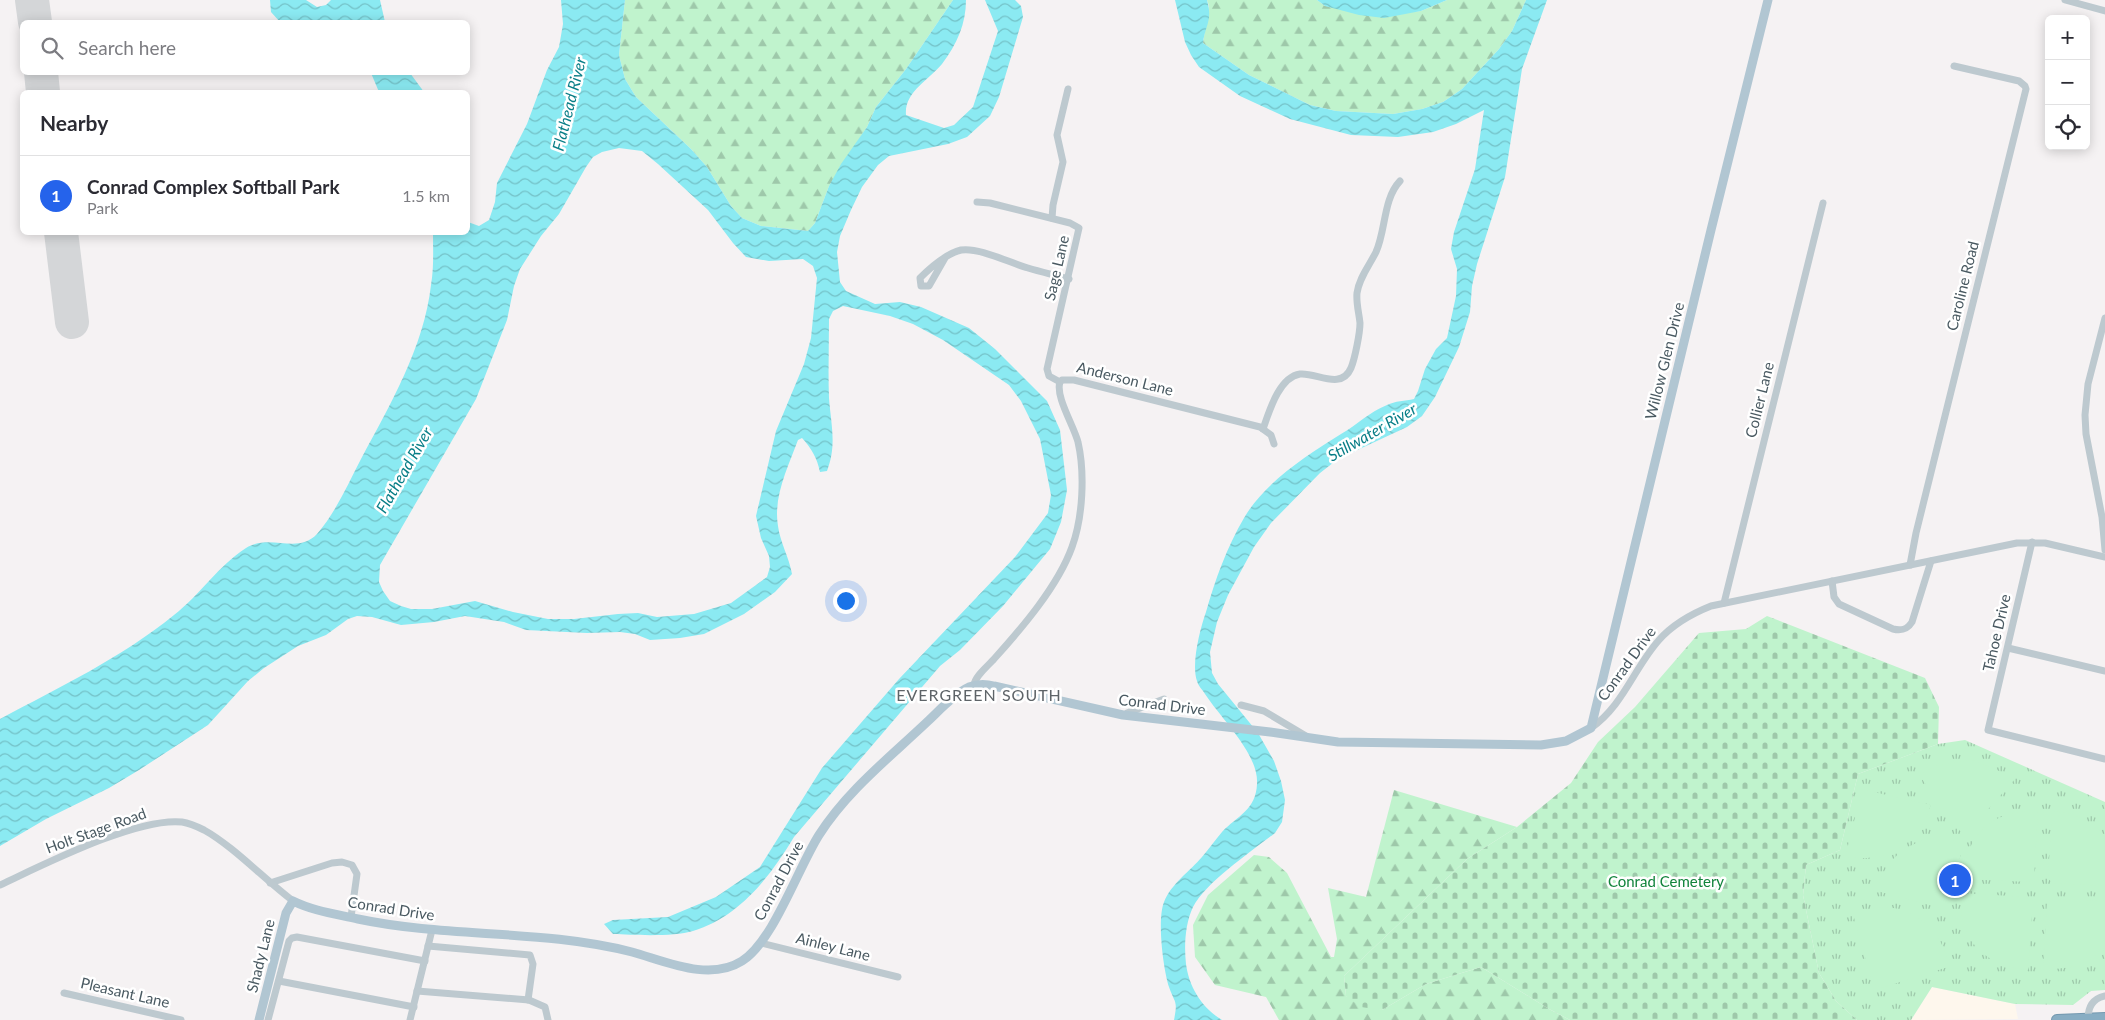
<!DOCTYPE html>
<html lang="en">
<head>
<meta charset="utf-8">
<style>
  body { margin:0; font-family:Lato,sans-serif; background:#f7f7f7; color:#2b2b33 }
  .controls { position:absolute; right:15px; top:15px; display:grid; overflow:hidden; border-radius:8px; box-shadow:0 2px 12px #0003 }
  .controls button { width:45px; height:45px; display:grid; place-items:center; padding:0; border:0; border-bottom:1px solid #e1e1e2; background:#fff; color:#2b2b33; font:25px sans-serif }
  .you { position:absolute; left:845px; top:600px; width:18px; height:18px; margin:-12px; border:4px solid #fff; border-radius:50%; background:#1a73e8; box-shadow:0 0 0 8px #1a73e833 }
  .badge { display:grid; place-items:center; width:32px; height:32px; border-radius:50%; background:#2563eb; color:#fff; font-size:16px; font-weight:700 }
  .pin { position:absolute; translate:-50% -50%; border:2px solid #fff; box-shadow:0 1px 5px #0006 }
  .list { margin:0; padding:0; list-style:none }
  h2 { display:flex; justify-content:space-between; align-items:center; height:65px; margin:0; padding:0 20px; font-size:21px }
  h2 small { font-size:16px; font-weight:400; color:#7c7c81 }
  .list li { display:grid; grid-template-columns:32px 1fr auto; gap:15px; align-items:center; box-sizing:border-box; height:80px; padding:0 20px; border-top:1px solid #e1e1e2 }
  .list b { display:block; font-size:19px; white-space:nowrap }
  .list p { margin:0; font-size:16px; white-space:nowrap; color:#7c7c81 }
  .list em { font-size:16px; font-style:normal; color:#7c7c81 }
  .icon { flex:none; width:28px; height:28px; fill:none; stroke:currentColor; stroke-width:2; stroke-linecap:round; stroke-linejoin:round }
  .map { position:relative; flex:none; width:2105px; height:1020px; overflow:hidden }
  .search { position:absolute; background:#fff; box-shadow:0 2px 12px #0003; left:20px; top:20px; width:450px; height:55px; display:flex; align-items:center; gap:12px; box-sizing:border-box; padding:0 18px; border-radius:8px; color:#7c7c81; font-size:19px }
  .panel { position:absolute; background:#fff; box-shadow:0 2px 12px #0003; left:20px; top:90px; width:450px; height:145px; border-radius:8px }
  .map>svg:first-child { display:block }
</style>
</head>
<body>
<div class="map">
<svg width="2105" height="1020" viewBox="0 0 2105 1020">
  <defs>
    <pattern id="grass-tufts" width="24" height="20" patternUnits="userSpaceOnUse" patternTransform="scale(1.25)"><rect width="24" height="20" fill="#c0f3cd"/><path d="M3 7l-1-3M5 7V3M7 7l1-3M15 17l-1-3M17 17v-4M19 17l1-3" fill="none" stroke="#9ec8aa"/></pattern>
    <pattern id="forest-firs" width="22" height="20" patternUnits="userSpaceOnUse" patternTransform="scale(1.25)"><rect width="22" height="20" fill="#c0f3cd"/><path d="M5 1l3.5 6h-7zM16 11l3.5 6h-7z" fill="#9ec8aa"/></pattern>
    <pattern id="cemetery-stones" width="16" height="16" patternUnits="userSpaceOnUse" patternTransform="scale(1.25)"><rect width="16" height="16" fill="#c0f3cd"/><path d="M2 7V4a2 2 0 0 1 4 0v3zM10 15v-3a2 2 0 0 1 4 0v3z" fill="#9ec8aa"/></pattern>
    <pattern id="water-waves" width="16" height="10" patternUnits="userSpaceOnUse" patternTransform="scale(1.25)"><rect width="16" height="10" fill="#8beaf2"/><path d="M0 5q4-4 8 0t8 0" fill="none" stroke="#74c1c7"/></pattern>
  </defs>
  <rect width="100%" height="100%" fill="#f5f2f3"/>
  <polygon fill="#fef7ed" points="1932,987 2015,1004 2018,1019 1911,1020"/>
  <polygon fill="url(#grass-tufts)" points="1965,740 2105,802 2105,990 2091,991 2073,1005 2015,1004 1932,987 1911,1020 1857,1020 1836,1001 1819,973 1803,895 1806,865 1840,850 1858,774 1938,744"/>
  <g fill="url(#forest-firs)">
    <polygon points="625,0 953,0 906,69 876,107 867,127 829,186 815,223 808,231 761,226 742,218 731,206 707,167 691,149 636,97 625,79 619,55"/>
    <polygon points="1207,0 1317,0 1325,6 1403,13 1421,11 1447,0 1526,0 1512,31 1499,49 1462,89 1443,102 1422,109 1393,114 1336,111 1310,105 1249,75 1203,43 1209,6"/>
    <polygon points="1394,790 1517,827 1467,859 1344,976 1346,996 1382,1010 1426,984 1481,967 1549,1009 1570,1020 1279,1020 1266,997 1215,985 1195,957 1193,925 1208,895 1254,855 1269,857 1287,873 1331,957 1334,957 1337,939 1328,888 1366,897"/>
  </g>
  <polygon fill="url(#cemetery-stones)" points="1767,616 1925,678 1939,707 1938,744 1858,774 1840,850 1806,865 1803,895 1819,973 1836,1001 1857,1020 1570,1020 1549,1009 1481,967 1426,984 1382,1010 1361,1007 1346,996 1344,976 1467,859 1517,827 1571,783 1598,742 1635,707 1699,633 1746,629"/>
  <g fill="#c0f3cd">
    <polygon points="1972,760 1995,769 2015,779 1969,831 1960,831 1919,775 1936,766"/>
    <path d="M 1865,790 L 1931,805 C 1918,845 1888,863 1845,857 L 1861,794 Z"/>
    <path d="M 2038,810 L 2034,878 L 2030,882 L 1963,879 C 1967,831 1991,812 2038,810 Z"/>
    <path d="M 2052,811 C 2073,811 2091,821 2105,836 L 2105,886 L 2052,883 L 2048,878 Z"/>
    <path d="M 1945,836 L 1955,841 L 1962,849 L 1949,905 L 1944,909 L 1877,891 C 1883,858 1913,838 1945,836 Z"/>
    <path d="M 1961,893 L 2028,897 L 2033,903 L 2028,970 C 1997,968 1967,950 1962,917 C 1961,910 1961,901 1961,893 Z"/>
    <path d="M 2051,899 L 2105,901 L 2105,945 C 2088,967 2069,969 2043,969 L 2047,902 Z"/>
    <path d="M 1878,907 C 1884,908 1892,907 1898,909 C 1923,915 1947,940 1948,967 L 1881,988 L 1872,982 L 1853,914 Z"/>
  </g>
  <g fill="url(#water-waves)" fill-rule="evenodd">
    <polygon points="270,0 306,0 317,7 326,5 331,0 380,0 385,22 280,22 271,12"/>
    <path d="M 561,0 L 625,0 L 619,55 L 625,79 L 636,97 L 691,149 L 707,167 L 731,206 L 742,218 L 761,226 L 808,231 L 815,223 L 829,186 L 841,164 L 867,127 L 876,107 L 906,69 L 953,0 L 966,0 C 966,24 957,44 942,64 C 929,80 904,92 906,115 L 944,128 L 954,125 L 973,107 L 998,31 L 985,0 L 1015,0 L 1021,6 L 1023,17 L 999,97 L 990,116 L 967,137 L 948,144 L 889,156 L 878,165 L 862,187 L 851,210 L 840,236 L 837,252 L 840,282 L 846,291 L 875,304 L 900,302 L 921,307 L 969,328 L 995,349 L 1047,401 L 1060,430 L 1067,490 L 1061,522 L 1050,549 L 1003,606 L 960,650 L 940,666 L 794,837 C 770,877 739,917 693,931 C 674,937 634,935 613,934 L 604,924 L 613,920 L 668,917 L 716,897 L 760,867 L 822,768 L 899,679 L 1015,557 L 1048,513 L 1051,495 L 1040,439 L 1021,401 L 1009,385 L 943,340 L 913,324 L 890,316 L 843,306 L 833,311 L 829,319 C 829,345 828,372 829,398 C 831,425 837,445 827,471 L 820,472 C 817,458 812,449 802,438 L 798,440 C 788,467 773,497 778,526 C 780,542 789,557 792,574 L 775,592 L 744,614 L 704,634 L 680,638 L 650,640 L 635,634 L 620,632 L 587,633 L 526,630 L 504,622 L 465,616 L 434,622 L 401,625 L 372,617 L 357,616 L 348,619 L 326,635 L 298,646 L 264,668 L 248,681 L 208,725 L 139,770 L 109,788 L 46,819 L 0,846 L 0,719 C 60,687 121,658 174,615 C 200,595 218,566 246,548 C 271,533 297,555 317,534 C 336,512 348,484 361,459 C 390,405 424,347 431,285 C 434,268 433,250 433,233 L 468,232 L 468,222 L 479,226 L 489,220 L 495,202 L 497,183 L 527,124 L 547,70 L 559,47 L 563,24 ZM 619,148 L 642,151 L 658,164 L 708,210 L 733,243 L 746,257 L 769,261 L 803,259 L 813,266 L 817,278 L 811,338 L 804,364 L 776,431 L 756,516 L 761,538 L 769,556 L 770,567 L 767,577 L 731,603 L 694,614 L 657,617 L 638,613 L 618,614 L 574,619 L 548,619 L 513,612 L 475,601 L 432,609 L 411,609 L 401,606 L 390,601 L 383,591 L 379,582 L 380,565 L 476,399 L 507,320 L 514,286 L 520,269 L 541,236 L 559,214 L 586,167 L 593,157 L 602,152 Z"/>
    <path d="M 1175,0 L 1207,0 C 1213,21 1205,25 1203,43 L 1249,75 L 1310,105 L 1336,111 L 1393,114 L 1422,109 L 1443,102 L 1462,89 L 1499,49 L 1512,31 L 1526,0 L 1547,0 L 1522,69 L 1505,177 L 1477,264 L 1472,286 L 1470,312 L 1459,347 L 1435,397 L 1422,416 L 1407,427 L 1338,459 L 1320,473 L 1271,523 L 1254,547 L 1228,595 L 1217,622 L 1210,652 L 1212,673 L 1218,684 L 1258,733 L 1274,761 L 1281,781 L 1285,800 L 1282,822 L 1275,833 C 1252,851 1206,882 1193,907 C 1185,924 1184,946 1186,964 C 1189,987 1202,1008 1222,1020 L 1174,1020 C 1178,1000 1175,1004 1169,987 C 1163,968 1157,919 1164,902 C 1171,884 1190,871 1202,857 C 1209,849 1215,840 1222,832 C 1237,816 1256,810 1257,784 C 1259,754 1222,720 1205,694 C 1203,690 1198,686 1197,681 C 1191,664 1200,629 1206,612 C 1215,580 1227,547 1244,518 C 1264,483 1307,455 1341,434 C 1357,425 1369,412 1387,405 C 1395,401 1405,401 1414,399 L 1418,391 L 1425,369 L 1436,349 L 1447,338 L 1456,296 L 1457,269 L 1451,249 L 1454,232 L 1475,169 L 1484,110 L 1456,124 L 1433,132 L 1398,137 L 1351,135 L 1290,119 L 1240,96 L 1199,67 L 1191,55 L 1185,42 Z"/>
    <polygon points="1317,0 1447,0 1421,11 1384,18 1359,15 1325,6"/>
    <polygon points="371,73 410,73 424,92 379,92"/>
  </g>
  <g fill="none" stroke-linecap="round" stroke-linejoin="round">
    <g stroke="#d4d6d8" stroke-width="34">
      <polyline points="32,0 35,22"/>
      <polyline points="41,72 43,92"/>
      <polyline points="61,232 72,322"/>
    </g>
    <defs>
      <polyline id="highway" points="2057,1020 2105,1018"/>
    </defs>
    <use href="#highway" stroke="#7398af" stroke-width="12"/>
    <g stroke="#bdc9cf" stroke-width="7">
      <polyline points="2065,0 2105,11"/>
      <polyline points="977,202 990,203 1070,223 1079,228 1047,369 1049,376 1060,382"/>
      <polyline points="1052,218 1053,205 1063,162 1057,135 1068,89"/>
      <path d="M 945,258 L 929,286 L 921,286 L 920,278 C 931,267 946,254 961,250 C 979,247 1010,263 1028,268 C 1041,272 1055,275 1069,279"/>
      <polyline points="2105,318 2088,384 2085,415 2086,434 2102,517 2105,550"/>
      <path d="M 1263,429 C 1269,412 1279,377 1300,374 C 1316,372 1341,391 1351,368 C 1355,358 1360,333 1360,323 C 1359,313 1356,303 1357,293 C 1359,278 1369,266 1376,252 C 1386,230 1383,199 1400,181"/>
      <polyline points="2032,542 1988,730 2105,759"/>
      <polyline points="1910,565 1916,533 2026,89 2025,86 2019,81 1954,66"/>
      <path d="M 1832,581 L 1834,597 L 1839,604 L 1893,629 C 1901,631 1907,630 1912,622 L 1931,561"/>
      <polyline points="1724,603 1823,203"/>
      <polyline points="2008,648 2105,671"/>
      <path d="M 974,685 C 975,676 988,666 994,659 C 1022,628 1058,586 1072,547 C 1083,517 1085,473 1078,442 C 1074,426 1055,396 1060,382 L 1062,380 L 1074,380 L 1260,427 L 1271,435 L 1274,444"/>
      <polyline points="1241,705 1264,711 1306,736"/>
      <polyline points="1127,713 1164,699"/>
      <path d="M 1591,728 C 1623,706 1634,668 1659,640 C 1673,624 1691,614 1711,606 L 2017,543 L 2045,543 L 2105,557"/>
      <polyline points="270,883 332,863 342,862 352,865 357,874 351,917"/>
      <path d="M 0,885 C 43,865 137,817 182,822 C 189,823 198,827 204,830 C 233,846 265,880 293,901"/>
      <polyline points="761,943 898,977"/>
      <polyline points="428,946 530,955 533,964 528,1000"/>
      <polyline points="279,981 414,1007"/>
      <polyline points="417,991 529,1000 545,1007 548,1020"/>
      <polyline points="64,993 181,1020"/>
      <polyline points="268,1020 289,941 292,938 297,937 425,961"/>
      <polyline points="410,1020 432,930"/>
      <path d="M 2088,1020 C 2088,1007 2092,999 2105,996"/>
    </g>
    <path stroke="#b1c6d2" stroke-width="9" d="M 259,1020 L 286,913 L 293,901 C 313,911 336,914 358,919 C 448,938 542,929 632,952 C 665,961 709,982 742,961 C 773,942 798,868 819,835 C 847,791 889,758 927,722 C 939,711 954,694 969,687 C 977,684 986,684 994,686 L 1123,715 L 1270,732 L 1338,742 L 1541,745 L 1566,741 L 1591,728 L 1711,230 L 1768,0"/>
    <use href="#highway" stroke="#88adc3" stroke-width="10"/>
  </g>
  <g text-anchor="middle" stroke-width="5" stroke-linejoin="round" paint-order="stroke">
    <g font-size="15" fill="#495961" stroke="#fff">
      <text transform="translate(1057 268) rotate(-77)" y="5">Sage Lane</text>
      <text transform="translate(1963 286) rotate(-76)" y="5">Caroline Road</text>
      <text transform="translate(1665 361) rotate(-76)" y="5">Willow Glen Drive</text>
      <text transform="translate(1125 379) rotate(14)" y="5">Anderson Lane</text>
      <text transform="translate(1760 400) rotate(-76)" y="5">Collier Lane</text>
      <text transform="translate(1997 633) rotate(-77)" y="5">Tahoe Drive</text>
      <text transform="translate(1627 664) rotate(-54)" y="5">Conrad Drive</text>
      <text transform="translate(1162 705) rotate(7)" y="5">Conrad Drive</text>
      <text transform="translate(96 831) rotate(-20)" y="5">Holt Stage Road</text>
      <text transform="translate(779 881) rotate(-62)" y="5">Conrad Drive</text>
      <text transform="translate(391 909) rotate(9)" y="5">Conrad Drive</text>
      <text transform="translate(833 947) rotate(14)" y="5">Ainley Lane</text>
      <text transform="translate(261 956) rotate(-76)" y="5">Shady Lane</text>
      <text transform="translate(125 993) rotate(13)" y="5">Pleasant Lane</text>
    </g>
    <g font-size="15" fill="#12843c" stroke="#fff">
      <text x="1666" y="887">Conrad Cemetery</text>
    </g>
    <g font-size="16" font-style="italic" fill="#087e87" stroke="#fff">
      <text transform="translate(569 104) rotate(-76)" y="6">Flathead River</text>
      <text transform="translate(1372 432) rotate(-30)" y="6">Stillwater River</text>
      <text transform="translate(404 470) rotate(-60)" y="6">Flathead River</text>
    </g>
    <g font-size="16" letter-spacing="1" fill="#5e6468" stroke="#fff">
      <text x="979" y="701">EVERGREEN SOUTH</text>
    </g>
  </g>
</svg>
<div class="controls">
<button>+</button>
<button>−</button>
<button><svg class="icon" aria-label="locate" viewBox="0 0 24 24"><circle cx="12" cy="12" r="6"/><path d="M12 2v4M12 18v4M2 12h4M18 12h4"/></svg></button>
</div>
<div class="you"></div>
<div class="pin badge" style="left:1955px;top:880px">1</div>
<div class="search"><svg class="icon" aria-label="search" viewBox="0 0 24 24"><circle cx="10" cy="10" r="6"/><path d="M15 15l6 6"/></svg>Search here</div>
<section class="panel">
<h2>Nearby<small></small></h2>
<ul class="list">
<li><span class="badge">1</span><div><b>Conrad Complex Softball Park</b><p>Park</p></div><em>1.5 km</em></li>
</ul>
</section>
</div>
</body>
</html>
